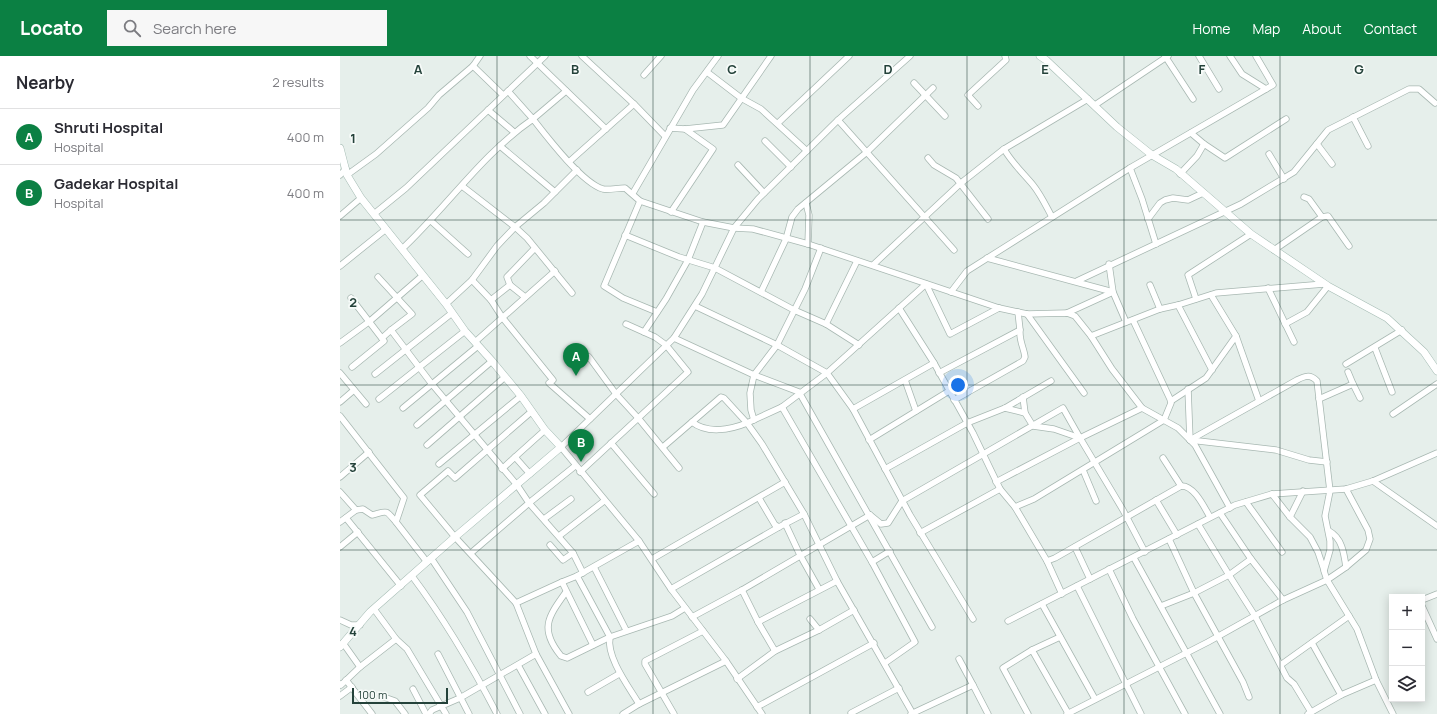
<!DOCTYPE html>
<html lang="en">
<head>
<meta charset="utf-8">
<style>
  body { margin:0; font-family:Manrope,sans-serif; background:#f7f7f7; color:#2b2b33 }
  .controls { position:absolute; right:12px; bottom:12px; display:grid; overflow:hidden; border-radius:0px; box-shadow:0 2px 10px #0003 }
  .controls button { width:36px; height:36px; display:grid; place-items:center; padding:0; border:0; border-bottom:1px solid #e1e1e2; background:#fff; color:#2b2b33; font:20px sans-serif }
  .scale { position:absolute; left:12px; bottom:10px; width:96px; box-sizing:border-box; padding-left:4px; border:2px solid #24423a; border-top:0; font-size:11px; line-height:14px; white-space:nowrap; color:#24423a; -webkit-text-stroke:3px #f7fbf9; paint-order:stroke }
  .you { position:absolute; left:618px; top:329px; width:14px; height:14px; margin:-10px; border:3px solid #fff; border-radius:50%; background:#1a73e8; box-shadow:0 0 0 6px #1a73e833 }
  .badge { display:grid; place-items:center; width:26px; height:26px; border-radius:50%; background:#0b8043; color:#fff; font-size:13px; font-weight:700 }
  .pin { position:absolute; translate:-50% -33px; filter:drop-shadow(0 1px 2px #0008) }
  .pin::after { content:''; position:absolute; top:21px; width:14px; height:12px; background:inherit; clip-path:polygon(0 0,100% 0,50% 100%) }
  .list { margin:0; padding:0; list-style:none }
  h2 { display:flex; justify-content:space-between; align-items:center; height:52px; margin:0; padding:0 16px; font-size:17px }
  h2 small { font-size:13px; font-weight:400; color:#7c7c81 }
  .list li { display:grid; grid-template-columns:26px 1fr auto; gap:12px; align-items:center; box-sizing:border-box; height:56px; padding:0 16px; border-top:1px solid #e1e1e2 }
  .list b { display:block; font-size:15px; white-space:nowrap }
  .list p { margin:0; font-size:13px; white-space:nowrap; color:#7c7c81 }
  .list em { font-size:13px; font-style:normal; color:#7c7c81 }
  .icon { flex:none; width:22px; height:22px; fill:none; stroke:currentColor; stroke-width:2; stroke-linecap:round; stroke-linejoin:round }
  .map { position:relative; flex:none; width:1097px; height:658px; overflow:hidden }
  header { display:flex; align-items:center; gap:24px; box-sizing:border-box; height:56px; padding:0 20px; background:#0b8043; color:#fff }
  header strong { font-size:19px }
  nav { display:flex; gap:22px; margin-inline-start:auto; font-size:14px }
  .search { width:280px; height:36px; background:#f7f7f7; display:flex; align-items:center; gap:10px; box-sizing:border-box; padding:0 14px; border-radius:0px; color:#7c7c81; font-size:15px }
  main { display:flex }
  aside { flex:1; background:#fff }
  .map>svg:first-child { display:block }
</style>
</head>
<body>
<header>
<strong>Locato</strong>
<div class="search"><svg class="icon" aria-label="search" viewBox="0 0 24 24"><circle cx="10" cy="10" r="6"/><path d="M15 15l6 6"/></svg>Search here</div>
<nav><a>Home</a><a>Map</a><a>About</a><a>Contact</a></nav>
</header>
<main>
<aside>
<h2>Nearby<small>2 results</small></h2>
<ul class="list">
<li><span class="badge">A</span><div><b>Shruti Hospital</b><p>Hospital</p></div><em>400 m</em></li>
<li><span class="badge">B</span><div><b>Gadekar Hospital</b><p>Hospital</p></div><em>400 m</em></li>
</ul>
</aside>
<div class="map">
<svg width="1097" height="658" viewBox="0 0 1097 658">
  <rect width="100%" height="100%" fill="#e6efeb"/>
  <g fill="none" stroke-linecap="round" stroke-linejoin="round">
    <defs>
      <g id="street">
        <polyline points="190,0 266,73"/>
        <polyline points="242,0 294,48 325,80"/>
        <polyline points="825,0 853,43"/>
        <polyline points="859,0 879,33"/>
        <polyline points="890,0 902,18 926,33"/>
        <polyline points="133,10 163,39"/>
        <polyline points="367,16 401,42 421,53 467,95"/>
        <polyline points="304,19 321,0"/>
        <polyline points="574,27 605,60"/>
        <polyline points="168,35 193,63 226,35"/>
        <polyline points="755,49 828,0"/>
        <polyline points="638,50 628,39 666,4 665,0"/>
        <polyline points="148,54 174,76"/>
        <polyline points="1013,61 1028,90"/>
        <polyline points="498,64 614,194"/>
        <polyline points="438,67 509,0"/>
        <polyline points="330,72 345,73 383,69 431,0"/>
        <polyline points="851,77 864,88"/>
        <polyline points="425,85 451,111"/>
        <polyline points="977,88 992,108"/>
        <polyline points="160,90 215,136"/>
        <path d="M 664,93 C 672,107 683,117 693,129 C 701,139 706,150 712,161"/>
        <polyline points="929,98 944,123"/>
        <polyline points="588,102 594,109 616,122 648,163"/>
        <polyline points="230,105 294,48"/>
        <polyline points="398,109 424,137"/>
        <polyline points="790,112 802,143 816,188"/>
        <polyline points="840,118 857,100 864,88 885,102 946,63"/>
        <polyline points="0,119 6,113"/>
        <polyline points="7,119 36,98 88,52 99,39 133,10 140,0"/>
        <polyline points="122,130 175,171 187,182 232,237"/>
        <polyline points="293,137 353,34 378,0"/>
        <polyline points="964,141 969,143 982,161"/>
        <polyline points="300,145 264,230 283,242 317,256"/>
        <polyline points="466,147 469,159 468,188"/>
        <polyline points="331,156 373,93 345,73"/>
        <polyline points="34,158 66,132 205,0"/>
        <polyline points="0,160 21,142"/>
        <polyline points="808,163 820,147 825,144 833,142 848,144 863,137"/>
        <polyline points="91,165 128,198"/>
        <polyline points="285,179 339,201 375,212 454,254 486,268 519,289"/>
        <path d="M 62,193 C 107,151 142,98 193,63 C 207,81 242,127 263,133 C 269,134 278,132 285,132 L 300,145 L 363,166 L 394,172 L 413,173 L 468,188 L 659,252 L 687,258 L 727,257 L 735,260 L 751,280 L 772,313 L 802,352 L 740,382 L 723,352 L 562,445 L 548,467 L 541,468 L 530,459"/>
        <polyline points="934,194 982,161 988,160 1009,190"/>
        <polyline points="647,202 773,236 786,266"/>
        <polyline points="533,209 621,127 664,93 748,43"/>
        <polyline points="0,210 46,173"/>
        <polyline points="38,221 72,258 51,274"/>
        <polyline points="132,224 151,244 162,261 213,324 209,327 250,363"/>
        <polyline points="737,225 901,148 954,116 988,74 1069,33 1079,33 1095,47"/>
        <polyline points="170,229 167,221 194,193"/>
        <polyline points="810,229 820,253"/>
        <polyline points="928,232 954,286"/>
        <polyline points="421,236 446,183 452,161 458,153 527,96 593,32"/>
        <polyline points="611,236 627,215 790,112 933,29 916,0"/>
        <polyline points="11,242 44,285 12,311"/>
        <polyline points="856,243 848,219 911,178"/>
        <polyline points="151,244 170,229 185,241"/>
        <polyline points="106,248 132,224 157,190 175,171 204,147 237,114"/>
        <polyline points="838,249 872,314"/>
        <polyline points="355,250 437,289 487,317 513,353 570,459 633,563"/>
        <polyline points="559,252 594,307 633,377 660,433 675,451 707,505 722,538"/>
        <polyline points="727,257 773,236 769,208"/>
        <polyline points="687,258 744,337"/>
        <polyline points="486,268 517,205"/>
        <polyline points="945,268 967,256 988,230"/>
        <polyline points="304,276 326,243 348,204 363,166"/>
        <polyline points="751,280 820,253 838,249 876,237 984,228"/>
        <polyline points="896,280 919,345"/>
        <polyline points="42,282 51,274 91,327 177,429 189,447 131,497"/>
        <polyline points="334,282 414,319 459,336 592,571"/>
        <polyline points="135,286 215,215"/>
        <polyline points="0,287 30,265 82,220"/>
        <polyline points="1035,292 1052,336"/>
        <polyline points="249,301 276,338 299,363 339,412"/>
        <polyline points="1006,308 1062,274"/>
        <polyline points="0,317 26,348"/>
        <polyline points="599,317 680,274 678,256"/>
        <polyline points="35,318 112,257"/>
        <polyline points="565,324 576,355"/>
        <polyline points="1013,328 1020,342"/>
        <polyline points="848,333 850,384"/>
        <polyline points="683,341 685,357"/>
        <polyline points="39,343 125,275"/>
        <polyline points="979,343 1013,328 1008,316"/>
        <path d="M 614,344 L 683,305 L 685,301 C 684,292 679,285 680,274"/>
        <polyline points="831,345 866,322 896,280 871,239"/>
        <polyline points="0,346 14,334"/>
        <polyline points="442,351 532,506"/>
        <polyline points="63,352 138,290"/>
        <polyline points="665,352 685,357 693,370 714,373 740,382 783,454 805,496"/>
        <polyline points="802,352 838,372 855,389 890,452"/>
        <polyline points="513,353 594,307"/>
        <polyline points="1053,358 1097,328"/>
        <polyline points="0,360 64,442 56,466 87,506"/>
        <polyline points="414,364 411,354 410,337 414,319 437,289 465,233 481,192"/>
        <polyline points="77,369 152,305"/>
        <polyline points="529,384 609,335"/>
        <path d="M 850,384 L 957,324 C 965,320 970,318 977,325 L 990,435 L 985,460 L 990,485 L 990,494 L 984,515 L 987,524 L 1017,573 L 1036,624 L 1053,658"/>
        <polyline points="850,384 936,394 969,404 987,406"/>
        <polyline points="271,387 314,438"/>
        <polyline points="87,389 165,321"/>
        <polyline points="323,391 352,366"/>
        <polyline points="823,402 841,430"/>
        <polyline points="99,408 181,340"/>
        <polyline points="235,410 189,447 233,497 243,517"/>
        <polyline points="162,413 175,401"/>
        <polyline points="545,413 627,367 665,352 711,325"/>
        <polyline points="743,414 756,445"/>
        <polyline points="240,416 348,316 326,289 315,281 286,268"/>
        <polyline points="190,418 175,401 205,374"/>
        <polyline points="0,421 29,396"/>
        <polyline points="1033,425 1097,470"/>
        <polyline points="656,426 740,382"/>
        <polyline points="0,436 16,454 0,466"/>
        <polyline points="932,438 950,461 970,481 978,496 984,514"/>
        <polyline points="419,442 435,469 439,471"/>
        <polyline points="816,444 837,479"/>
        <polyline points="906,446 942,496"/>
        <polyline points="675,451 694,443 824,364 831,347 830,343 793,264"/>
        <path d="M 16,454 L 23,453 L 32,459 C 48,455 45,453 56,466"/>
        <polyline points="880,457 911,503"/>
        <polyline points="950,461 963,435"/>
        <polyline points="6,462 61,530"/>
        <polyline points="204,463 231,443"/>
        <polyline points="445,467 460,499 479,533"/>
        <path d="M 989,475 C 1002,482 1004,497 1006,511"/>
        <polyline points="580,477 660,433"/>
        <polyline points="219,480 264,445"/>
        <polyline points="829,483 854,537 903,626 909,641"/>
        <polyline points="210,489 223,504 233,497"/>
        <polyline points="0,491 18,476"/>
        <polyline points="735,491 750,523"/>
        <polyline points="91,502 127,556 180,658"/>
        <polyline points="794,502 880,658"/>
        <polyline points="312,503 445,426"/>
        <path d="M 707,505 L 715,502 L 841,430 C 854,429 864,451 870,461"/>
        <polyline points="254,511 286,574"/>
        <polyline points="769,513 793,563 845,658"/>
        <path d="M 72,520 C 105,564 132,610 157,658"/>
        <path d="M 237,520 L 270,581 C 266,601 289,631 299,648 L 386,605"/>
        <polyline points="737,530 801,658"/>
        <polyline points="331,533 439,471 464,458"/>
        <polyline points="402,534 418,566 435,595"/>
        <path d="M 226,536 C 208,561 199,573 221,600 L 227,602 L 270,581 L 332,560 L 345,552"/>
        <polyline points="943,544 911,503 889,519 915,560 947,622 954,628 971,656"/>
        <polyline points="1082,544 1097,538"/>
        <polyline points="176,547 222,526"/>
        <polyline points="702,548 755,643"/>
        <polyline points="821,550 854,537 889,519 858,468"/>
        <polyline points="1082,550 1097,583"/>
        <polyline points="352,561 402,534 530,459"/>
        <polyline points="470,563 479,574"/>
        <polyline points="0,564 11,569 20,569"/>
        <polyline points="668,565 895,449 932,438 1006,433 1033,425 1097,397"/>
        <polyline points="418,566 497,525"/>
        <polyline points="56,583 67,593 106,658"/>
        <polyline points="3,587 20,611"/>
        <polyline points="972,587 1001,639"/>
        <polyline points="253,589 222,526 237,520 299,485"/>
        <polyline points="692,594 720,581"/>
        <polyline points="98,598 129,658"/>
        <polyline points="196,598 229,658"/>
        <polyline points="619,603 633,629"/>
        <polyline points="545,607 575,586 532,506 550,495"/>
        <polyline points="942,608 1009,560"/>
        <polyline points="178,609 205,658"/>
        <polyline points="397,623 435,595 479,574 514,554"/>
        <polyline points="6,624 32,658"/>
        <polyline points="0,628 1,629 20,611 56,583 34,553"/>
        <polyline points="73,633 86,658"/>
        <polyline points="248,636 279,618"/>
        <polyline points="0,640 12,631"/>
        <polyline points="41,640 55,645 65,658"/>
        <polyline points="417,651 534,587"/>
        <polyline points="511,657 559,632"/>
        <polyline points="89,658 92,654 120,642 196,598 176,547 115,481 80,439 108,415 115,422 191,356"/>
        <polyline points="283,658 299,648"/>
        <polyline points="334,658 305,608 305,605 363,575"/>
        <polyline points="422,658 386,605 331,533 299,485 221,391 334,282 362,238 394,172 418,143 498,64 570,0"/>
        <polyline points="571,658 633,629 648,658"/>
        <path d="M 573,658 L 497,525 L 464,458 L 422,388 L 407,367 C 390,374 367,378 352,366 L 381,341 L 384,342 L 407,367 L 442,351 L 487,317 L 586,228 L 610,278 L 659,252"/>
        <polyline points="688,658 663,612 692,594 728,657"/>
        <polyline points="727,658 868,586 943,544 987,524 1006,511 1026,494 1030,483 1028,474 1006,433"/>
        <polyline points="968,658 1001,639 1036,624"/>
      </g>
      <g id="secondary">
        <polyline points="700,0 706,4 777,71 812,99 836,113 911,178 988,230 1047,262 1084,296 1097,315"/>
        <polyline points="0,92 7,119 21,142 106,248 125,275 152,305 181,340 205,374 221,391 115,481 30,556 0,591"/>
      </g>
    </defs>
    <use href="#street" stroke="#a8b8b2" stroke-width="7"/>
    <use href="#secondary" stroke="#a4bbb3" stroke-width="8"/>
    <use href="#street" stroke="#fff" stroke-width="5.5"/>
    <use href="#secondary" stroke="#fff" stroke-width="7"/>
  </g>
  <path fill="none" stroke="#24423a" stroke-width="1" stroke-opacity="0.55" d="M 157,0 L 157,658M 313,0 L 313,658M 470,0 L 470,658M 627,0 L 627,658M 784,0 L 784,658M 940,0 L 940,658M 0,164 L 1097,164M 0,329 L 1097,329M 0,494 L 1097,494"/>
  <g font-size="13" text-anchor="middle" font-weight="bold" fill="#24423a" stroke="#f7fbf9" stroke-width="3.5" stroke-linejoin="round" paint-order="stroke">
    <text x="78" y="18">A</text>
    <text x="235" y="18">B</text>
    <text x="392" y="18">C</text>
    <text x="548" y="18">D</text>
    <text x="705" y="18">E</text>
    <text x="862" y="18">F</text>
    <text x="1019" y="18">G</text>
    <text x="13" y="87">1</text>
    <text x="13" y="251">2</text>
    <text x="13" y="416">3</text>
    <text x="13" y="580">4</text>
  </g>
</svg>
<div class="controls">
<button>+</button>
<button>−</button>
<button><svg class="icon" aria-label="layers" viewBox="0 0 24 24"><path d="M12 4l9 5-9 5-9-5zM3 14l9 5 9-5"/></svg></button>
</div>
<div class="scale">100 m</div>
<div class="you"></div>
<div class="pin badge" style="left:236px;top:320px">A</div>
<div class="pin badge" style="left:241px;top:406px">B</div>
</div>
</main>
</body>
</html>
